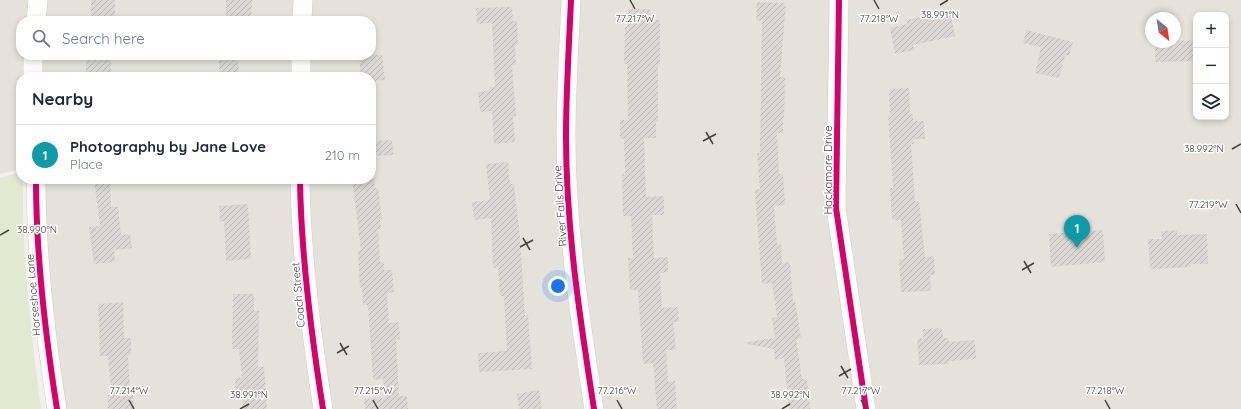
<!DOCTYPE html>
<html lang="en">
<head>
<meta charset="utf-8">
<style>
  body { margin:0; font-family:Quicksand,sans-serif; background:#f6f6f7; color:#1f2937 }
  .controls { position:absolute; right:12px; top:12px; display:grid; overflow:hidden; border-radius:8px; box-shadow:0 2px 6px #0003 }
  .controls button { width:36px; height:36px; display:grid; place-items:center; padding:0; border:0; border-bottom:1px solid #e0e1e3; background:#fff; color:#1f2937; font:20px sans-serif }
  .compass { position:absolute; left:1145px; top:12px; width:36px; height:36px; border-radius:50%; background:#fff; box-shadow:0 2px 6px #0003; rotate:150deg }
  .you { position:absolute; left:558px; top:286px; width:14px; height:14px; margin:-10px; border:3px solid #fff; border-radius:50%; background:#1a73e8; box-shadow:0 0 0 6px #1a73e833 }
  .badge { display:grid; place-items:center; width:26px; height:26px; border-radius:50%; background:#d93025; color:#fff; font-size:13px; font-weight:700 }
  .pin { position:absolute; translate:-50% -33px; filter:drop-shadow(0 1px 2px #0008) }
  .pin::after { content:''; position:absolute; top:21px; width:14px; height:12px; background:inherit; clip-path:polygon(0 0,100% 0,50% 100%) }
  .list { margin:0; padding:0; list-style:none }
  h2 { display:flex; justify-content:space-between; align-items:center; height:52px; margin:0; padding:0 16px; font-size:17px }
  h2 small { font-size:13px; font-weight:400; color:#747a83 }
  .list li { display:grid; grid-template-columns:26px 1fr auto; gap:12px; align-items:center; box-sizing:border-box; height:60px; padding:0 16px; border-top:1px solid #e0e1e3 }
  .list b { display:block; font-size:15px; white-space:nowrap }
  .list p { margin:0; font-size:13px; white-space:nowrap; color:#747a83 }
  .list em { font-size:13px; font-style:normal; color:#747a83 }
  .icon { flex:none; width:22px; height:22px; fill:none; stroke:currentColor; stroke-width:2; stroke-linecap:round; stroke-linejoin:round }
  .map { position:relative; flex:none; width:1241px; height:409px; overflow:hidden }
  .search { position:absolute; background:#fff; box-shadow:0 2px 6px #0003; left:16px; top:16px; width:360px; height:44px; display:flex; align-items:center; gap:10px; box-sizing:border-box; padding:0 14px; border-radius:16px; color:#747a83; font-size:15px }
  .panel { position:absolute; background:#fff; box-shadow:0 2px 6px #0003; left:16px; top:72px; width:360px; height:112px; border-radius:16px }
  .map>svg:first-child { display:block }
</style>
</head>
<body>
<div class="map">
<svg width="1241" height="409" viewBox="0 0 1241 409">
  <defs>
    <pattern id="building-hatch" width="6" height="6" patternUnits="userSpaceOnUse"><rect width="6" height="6" fill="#dad7d4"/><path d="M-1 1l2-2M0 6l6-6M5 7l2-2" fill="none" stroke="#bcbab7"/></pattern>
  </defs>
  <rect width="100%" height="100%" fill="#f2f0ed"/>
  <path fill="#e5e1db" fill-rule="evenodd" d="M 0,0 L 1241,0 L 1241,409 L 57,409 L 36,179 L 371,179 L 371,77 L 21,77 L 21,169 L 0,174 ZM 1196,15 L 1226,15 L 1226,117 L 1196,117 ZM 1151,18 L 1175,18 L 1175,42 L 1151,42 ZM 21,21 L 371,21 L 371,55 L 21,55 Z"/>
  <path fill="#e2e9d0" d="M 21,172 L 21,179 L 23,179 C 22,256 31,333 41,409 L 0,409 L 0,178 Z"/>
  <g fill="url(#building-hatch)">
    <rect x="91" y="0" width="24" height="21"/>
    <polygon points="226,0 252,0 251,17 248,17 248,21 226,21"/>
    <polygon points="757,2 786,3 780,77 785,77 784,118 783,118 783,133 777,133 779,174 783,174 785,205 774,206 777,245 781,244 782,263 790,262 793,301 795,301 801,338 796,339 802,379 807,379 810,409 789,409 784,358 775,360 774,349 747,344 747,342 775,338 772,318 777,317 772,283 762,284 756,207 755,190 760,189 757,153 760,153 762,21 756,20"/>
    <polygon points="512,7 513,21 517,21 518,45 515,45 516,65 512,65 516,116 513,116 515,142 494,144 492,111 480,112 478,92 489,91 489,87 495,87 492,23 477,24 476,8"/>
    <polygon points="628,9 650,9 650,20 660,20 660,65 658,65 658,121 656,121 656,138 644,138 646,197 664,196 664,215 652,215 654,258 668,257 668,272 660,273 662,308 678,307 679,322 673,322 676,350 666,350 668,382 675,381 677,409 657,409 653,363 643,364 638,290 630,290 628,258 633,258 631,216 623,216 622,174 625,174 624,139 620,139 620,120 628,120 627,64 624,64 625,27 627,27"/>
    <polygon points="951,14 955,36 913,45 914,50 895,54 890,28 907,24 906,20 931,15 931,18"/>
    <polygon points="1026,30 1073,42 1069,56 1065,55 1059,78 1035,73 1041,47 1023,43"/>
    <polygon points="1196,40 1196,61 1155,62 1155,42"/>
    <polygon points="219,55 238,55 239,77 223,77 223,72 219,72"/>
    <polygon points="359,55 382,55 385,80 371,81 371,77 361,77"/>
    <polygon points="111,58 111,77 86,77 86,59"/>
    <polygon points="909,88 910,114 913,114 913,121 924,121 925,139 914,139 914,144 911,144 915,201 919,201 925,257 934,256 935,275 930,275 931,291 901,292 899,259 904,259 901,220 892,220 890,188 893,188 888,115 890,115 889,89"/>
    <polygon points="392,140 393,155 371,156 371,141"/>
    <polygon points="508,162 510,184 514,184 520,238 525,315 528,315 532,369 479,372 478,353 507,351 504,296 500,296 498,267 493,268 491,218 474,220 472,202 490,200 486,164"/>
    <polygon points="94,179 110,179 111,207 118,207 121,235 130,234 132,248 114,250 115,262 94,264 89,227 100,226"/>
    <polygon points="352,179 374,179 375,188 378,188 382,219 380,219 381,229 378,229 380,262 384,262 384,270 392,270 394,292 387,293 389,323 399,322 400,339 396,340 399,396 407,396 408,409 365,409 364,399 385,398 383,379 373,380 368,305 363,305 362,287 360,288 358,251 361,250"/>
    <polygon points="248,204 251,259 226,261 224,221 220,222 219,206"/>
    <polygon points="1103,230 1105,262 1051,267 1049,234"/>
    <polygon points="1177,230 1177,235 1207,234 1208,264 1191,264 1191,267 1150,269 1148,239 1162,239 1161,231"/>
    <polygon points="233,294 254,294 254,311 259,311 258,367 264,367 267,409 243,409 242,395 236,395 235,378 242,378 239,349 232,349"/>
    <polygon points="123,302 124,338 131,338 131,354 128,355 130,395 133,395 134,409 108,409 108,395 111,395 108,356 100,356 98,304"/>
    <polygon points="942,328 943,338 948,338 949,342 975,340 976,359 949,361 949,364 919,365 917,339 923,338 923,329"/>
    <polygon points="539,390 542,409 519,409 517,394"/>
  </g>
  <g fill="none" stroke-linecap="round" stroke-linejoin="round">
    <defs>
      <g id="street">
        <path d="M 571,0 C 569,46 566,91 566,137 C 566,228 580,319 594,409"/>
        <polyline points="839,0 836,208 866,409"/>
        <polyline points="36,21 38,0"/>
        <polyline points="302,21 303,0"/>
        <polyline points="33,77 33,55"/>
        <polyline points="301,77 301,55"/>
        <path d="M 36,179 C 36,256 45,333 57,409"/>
        <path d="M 300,179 C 301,256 311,333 323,409"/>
      </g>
    </defs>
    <use href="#street" stroke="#d0cdca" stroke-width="20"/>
    <use href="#street" stroke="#fdfdfc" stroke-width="19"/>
    <defs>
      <g id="cycleway">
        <path d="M 571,0 C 569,46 566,91 566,137 C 566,228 580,319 594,409"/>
        <polyline points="839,0 836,208 866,409"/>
        <path d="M 36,179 C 36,256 45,333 57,409"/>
        <path d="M 300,179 C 301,256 311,333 323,409"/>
      </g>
    </defs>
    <use href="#cycleway" stroke="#fff" stroke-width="8"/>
    <use href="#cycleway" stroke="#d6006c" stroke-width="6"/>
  </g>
  <path fill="none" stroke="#474039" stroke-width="1.5" d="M 630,0 L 635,9M 874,0 L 879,9M 940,5 L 948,0M 706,132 L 713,144M 703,141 L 716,134M 1232,149 L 1241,144M 1236,204 L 1241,213M 0,235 L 9,230M 523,238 L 530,250M 520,247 L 533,240M 1024,261 L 1031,273M 1022,270 L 1034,263M 340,343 L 347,355M 337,353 L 349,346M 841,366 L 848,378M 839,376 L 851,369M 129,400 L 134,409M 373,400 L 378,409M 617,400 L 622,409M 861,400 L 866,409M 1105,400 L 1110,409M 240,409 L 249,404M 782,409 L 790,404"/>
  <g text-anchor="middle" stroke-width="3" stroke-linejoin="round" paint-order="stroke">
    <g font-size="11" fill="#474039" stroke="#fff">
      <text transform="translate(828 170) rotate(-90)" y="4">Hackamore Drive</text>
      <text transform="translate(560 206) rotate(-94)" y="4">River Falls Drive</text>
      <text transform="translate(33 295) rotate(-95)" y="4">Horseshoe Lane</text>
      <text transform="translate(298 295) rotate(-95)" y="4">Coach Street</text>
    </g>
  </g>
  <g font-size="10" text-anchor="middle" fill="#474039" stroke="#fff" stroke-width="3" stroke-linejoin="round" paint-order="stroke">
    <text x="940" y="18">38.991°N</text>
    <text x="635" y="22">77.217°W</text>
    <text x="879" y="22">77.218°W</text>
    <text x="1204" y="152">38.992°N</text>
    <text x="1208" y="208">77.219°W</text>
    <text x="37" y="233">38.990°N</text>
    <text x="129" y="394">77.214°W</text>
    <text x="373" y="394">77.215°W</text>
    <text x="617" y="394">77.216°W</text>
    <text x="861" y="394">77.217°W</text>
    <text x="1105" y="394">77.218°W</text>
    <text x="249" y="398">38.991°N</text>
    <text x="790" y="398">38.992°N</text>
  </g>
</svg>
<div class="controls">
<button>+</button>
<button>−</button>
<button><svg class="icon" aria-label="layers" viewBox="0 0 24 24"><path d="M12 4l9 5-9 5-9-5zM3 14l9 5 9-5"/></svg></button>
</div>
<svg class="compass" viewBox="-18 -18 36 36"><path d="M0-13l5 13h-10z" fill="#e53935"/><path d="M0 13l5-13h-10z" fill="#747a83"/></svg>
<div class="you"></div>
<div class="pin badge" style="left:1077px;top:248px;background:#0f9aa8">1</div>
<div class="search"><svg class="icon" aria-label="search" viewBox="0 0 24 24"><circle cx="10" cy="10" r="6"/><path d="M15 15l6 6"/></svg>Search here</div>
<section class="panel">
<h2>Nearby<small></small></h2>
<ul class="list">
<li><span class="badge" style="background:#0f9aa8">1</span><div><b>Photography by Jane Love</b><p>Place</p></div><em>210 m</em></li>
</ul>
</section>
</div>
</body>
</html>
